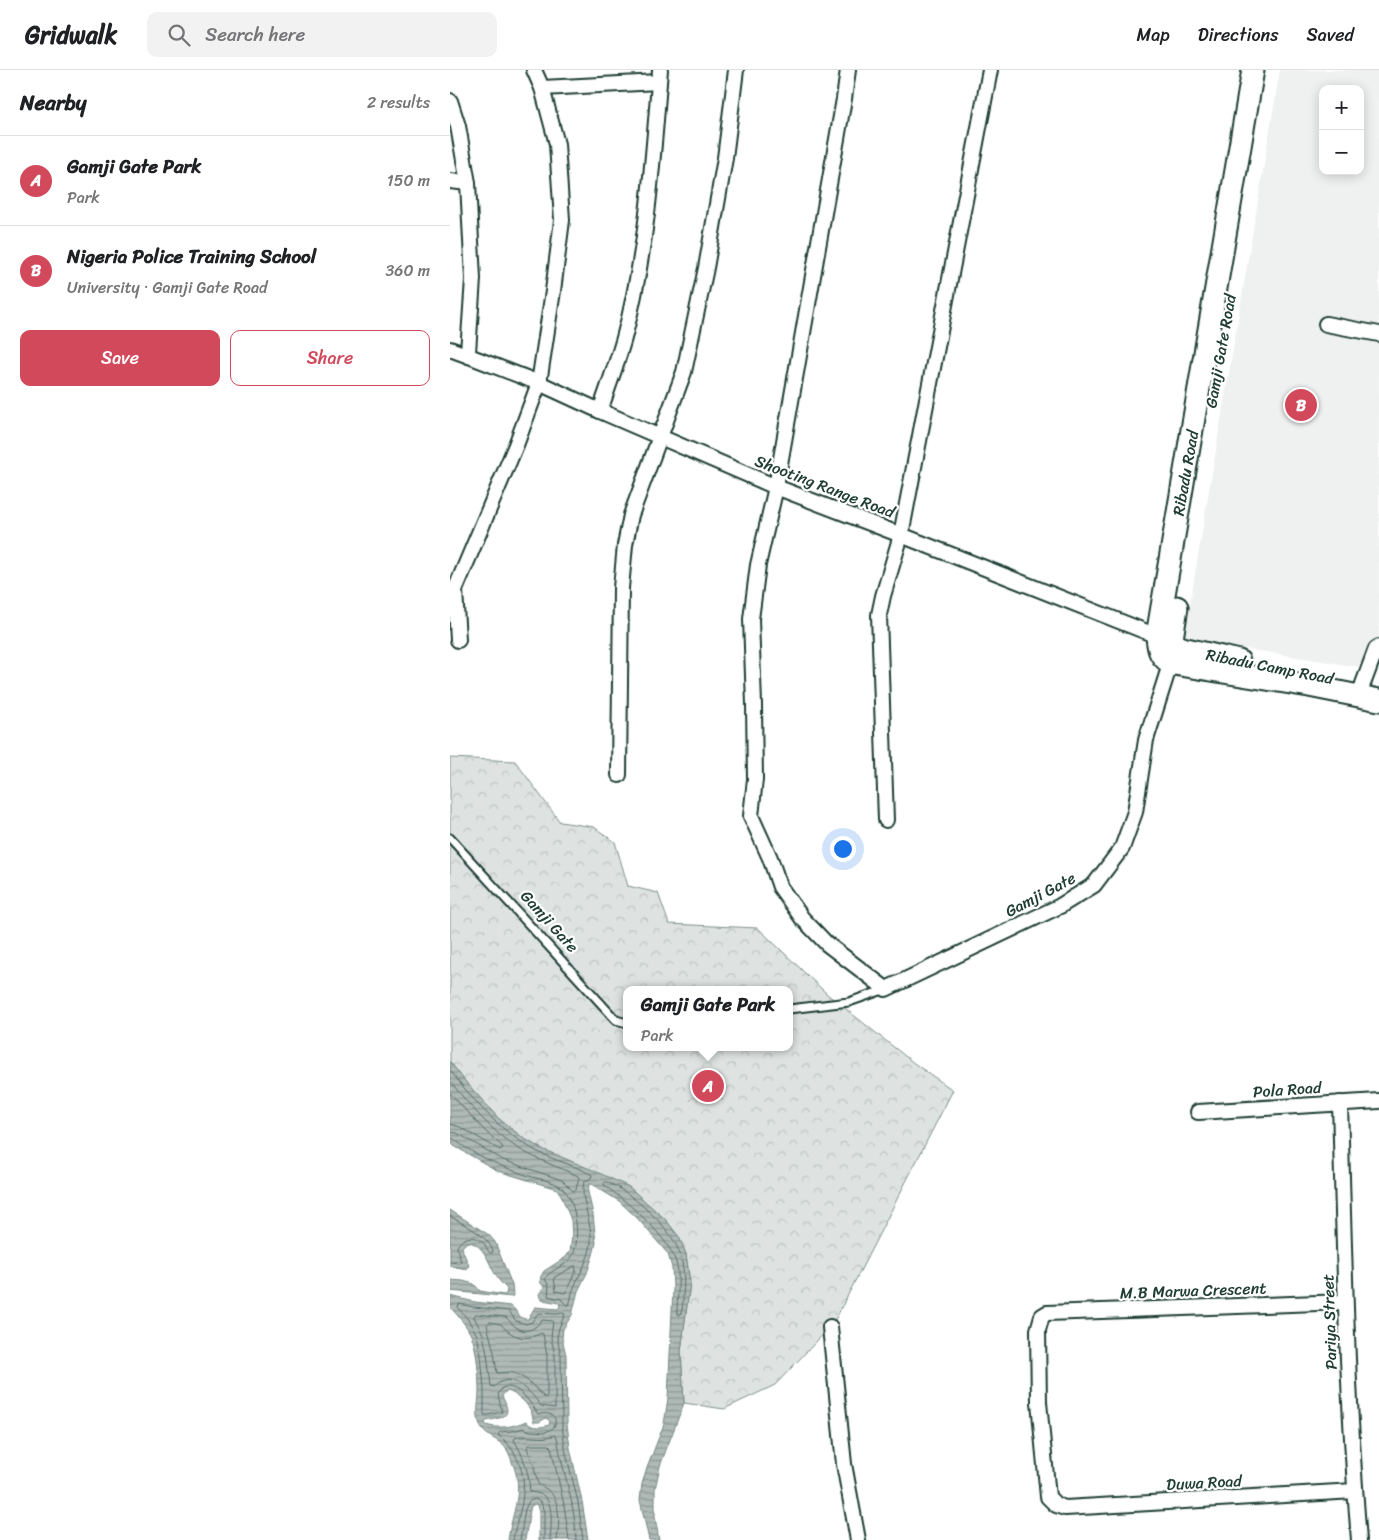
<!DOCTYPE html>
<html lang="en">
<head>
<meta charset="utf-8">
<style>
  body { margin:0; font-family:Sriracha,sans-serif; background:#f2f2f2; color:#202124 }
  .controls { position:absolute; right:15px; top:15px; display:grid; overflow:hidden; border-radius:10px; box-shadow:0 2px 12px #0003 }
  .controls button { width:45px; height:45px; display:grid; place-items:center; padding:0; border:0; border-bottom:1px solid #e0e0e0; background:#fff; color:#202124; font:25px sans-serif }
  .you { position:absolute; left:392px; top:778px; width:18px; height:18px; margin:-12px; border:4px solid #fff; border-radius:50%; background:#1a73e8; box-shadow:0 0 0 8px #1a73e833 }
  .badge { display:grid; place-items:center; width:32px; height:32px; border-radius:50%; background:#d1495b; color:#fff; font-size:16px; font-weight:700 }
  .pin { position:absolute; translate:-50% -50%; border:2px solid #fff; box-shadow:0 1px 5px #0006 }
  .popup { position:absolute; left:173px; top:916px; width:170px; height:65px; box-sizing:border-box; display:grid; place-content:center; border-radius:10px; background:#fff; filter:drop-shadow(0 1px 4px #0005); font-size:16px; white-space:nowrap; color:#757577 }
  .popup b { font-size:19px; color:#202124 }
  .popup::after { content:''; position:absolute; left:50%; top:100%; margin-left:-10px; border:10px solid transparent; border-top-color:#fff }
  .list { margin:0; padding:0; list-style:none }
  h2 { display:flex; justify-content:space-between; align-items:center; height:65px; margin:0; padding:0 20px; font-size:21px }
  h2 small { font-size:16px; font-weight:400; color:#757577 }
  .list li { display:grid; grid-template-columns:32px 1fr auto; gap:15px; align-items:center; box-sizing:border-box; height:90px; padding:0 20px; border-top:1px solid #e0e0e0 }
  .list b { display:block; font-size:19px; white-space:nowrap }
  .list p { margin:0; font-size:16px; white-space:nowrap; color:#757577 }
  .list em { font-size:16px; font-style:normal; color:#757577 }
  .actions { display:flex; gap:10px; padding:15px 20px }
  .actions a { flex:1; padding:11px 0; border:1px solid #d1495b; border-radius:10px; text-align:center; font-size:18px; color:#d1495b }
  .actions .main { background:#d1495b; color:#fff }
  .icon { flex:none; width:28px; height:28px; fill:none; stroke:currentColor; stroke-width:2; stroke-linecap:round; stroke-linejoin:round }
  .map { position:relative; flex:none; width:929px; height:1470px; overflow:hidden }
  header { display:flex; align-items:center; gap:30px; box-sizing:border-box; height:70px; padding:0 25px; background:#fff; border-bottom:1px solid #e0e0e0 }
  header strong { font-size:24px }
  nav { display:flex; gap:28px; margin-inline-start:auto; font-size:18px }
  .search { width:350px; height:45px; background:#f2f2f2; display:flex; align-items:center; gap:12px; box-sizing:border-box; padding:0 18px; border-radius:10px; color:#757577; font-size:19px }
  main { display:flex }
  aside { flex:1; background:#fff }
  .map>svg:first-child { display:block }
</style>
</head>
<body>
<header>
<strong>Gridwalk</strong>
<div class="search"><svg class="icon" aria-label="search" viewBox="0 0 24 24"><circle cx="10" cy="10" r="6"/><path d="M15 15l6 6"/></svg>Search here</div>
<nav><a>Map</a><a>Directions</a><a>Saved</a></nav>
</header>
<main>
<aside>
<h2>Nearby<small>2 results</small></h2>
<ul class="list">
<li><span class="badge">A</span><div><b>Gamji Gate Park</b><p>Park</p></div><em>150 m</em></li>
<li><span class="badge">B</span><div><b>Nigeria Police Training School</b><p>University · Gamji Gate Road</p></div><em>360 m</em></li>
</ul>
<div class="actions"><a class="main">Save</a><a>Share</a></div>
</aside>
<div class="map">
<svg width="929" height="1470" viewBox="0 0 929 1470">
  <defs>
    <pattern id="park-crowns" width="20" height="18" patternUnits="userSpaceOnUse" patternTransform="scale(1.25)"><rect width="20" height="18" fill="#dee3e2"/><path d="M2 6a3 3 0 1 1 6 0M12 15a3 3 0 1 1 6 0" fill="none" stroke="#bec4c2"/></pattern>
    <pattern id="water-rules" width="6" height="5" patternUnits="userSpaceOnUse" patternTransform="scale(1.25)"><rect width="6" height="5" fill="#afbab7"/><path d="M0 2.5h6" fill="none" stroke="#8e9896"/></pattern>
  </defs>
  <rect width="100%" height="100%" fill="#fff"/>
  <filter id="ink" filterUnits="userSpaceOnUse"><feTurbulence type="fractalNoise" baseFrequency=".02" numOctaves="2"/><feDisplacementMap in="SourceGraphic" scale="10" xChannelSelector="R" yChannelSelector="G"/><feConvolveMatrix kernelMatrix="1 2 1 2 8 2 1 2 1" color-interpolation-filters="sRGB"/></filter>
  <g filter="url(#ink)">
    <path fill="#eef1f0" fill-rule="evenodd" d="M 830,0 L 929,0 L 929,600 L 734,569 ZM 873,19 L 910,19 L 910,101 L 873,101 Z"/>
    <path fill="url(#park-crowns)" stroke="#7e908b" fill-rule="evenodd" d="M 0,688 L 65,691 L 110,752 L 144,757 L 165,772 L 178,816 L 208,823 L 219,854 L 308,858 L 377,924 L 465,994 L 503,1020 L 383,1254 L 325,1315 L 274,1339 L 234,1333 L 231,1281 L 240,1213 L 236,1184 L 229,1167 L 216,1150 L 179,1117 L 92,1079 L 73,1068 L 48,1048 L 15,1011 L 0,992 ZM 177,920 L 339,920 L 339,977 L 177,977 Z"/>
    <g fill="url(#water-rules)" stroke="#758883" fill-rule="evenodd">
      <path d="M 0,992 L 15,1011 L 48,1048 L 73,1068 L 92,1079 L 145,1101 L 179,1117 L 216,1150 L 229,1167 L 236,1184 L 240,1213 L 231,1281 L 234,1333 L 210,1396 L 205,1419 L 205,1447 L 209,1470 L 199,1470 L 190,1430 L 192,1414 L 197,1398 L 214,1354 L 218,1328 L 223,1218 L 222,1198 L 218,1184 L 188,1149 L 169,1131 L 141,1114 L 139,1114 L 138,1122 L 143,1144 L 146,1173 L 143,1185 L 137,1203 L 128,1221 L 122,1245 L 113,1259 L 112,1268 L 116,1285 L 117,1354 L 120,1378 L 132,1431 L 138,1470 L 89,1470 L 89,1443 L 87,1435 L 85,1434 L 81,1436 L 80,1440 L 75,1470 L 58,1470 C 62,1441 75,1421 62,1392 C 60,1386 58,1380 53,1375 C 44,1367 32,1365 29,1352 C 26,1342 29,1331 29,1321 C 29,1306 27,1278 21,1265 C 16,1254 8,1246 0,1237 L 0,1226 L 25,1232 L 61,1236 C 68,1241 69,1250 78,1249 L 85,1237 L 108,1239 L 110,1236 L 109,1233 L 93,1230 L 90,1228 L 89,1224 L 94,1217 L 90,1212 L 91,1206 L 94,1201 L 116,1187 L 120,1181 L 122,1167 L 121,1150 L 111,1125 L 107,1119 L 48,1101 L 4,1076 L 0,1071 ZM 57,1321 C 66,1323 80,1335 82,1344 C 83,1347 83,1350 84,1352 L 89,1352 L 96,1348 L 100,1351 L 99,1355 C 91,1358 80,1358 76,1351 C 63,1357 49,1359 36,1355 L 35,1353 L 36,1351 C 57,1347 62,1346 52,1326 L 55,1322 Z"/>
      <path d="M 0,1140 L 39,1165 L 45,1172 L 62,1215 L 63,1225 L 62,1227 L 0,1221 L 0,1210 L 13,1211 L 24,1214 L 30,1221 L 54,1225 L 56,1224 L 57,1219 C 53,1215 48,1210 45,1204 C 38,1191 33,1173 17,1172 L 12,1177 C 13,1184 17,1189 19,1196 L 17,1199 L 0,1196 Z"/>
    </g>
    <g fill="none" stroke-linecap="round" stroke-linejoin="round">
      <g stroke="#596f68" stroke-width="1">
        <path d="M 0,1000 C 24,1032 52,1063 88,1082 C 105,1091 125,1095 142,1105 L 141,1108 L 134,1112 C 129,1128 143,1153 141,1173 C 139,1190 129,1204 123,1220 C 121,1225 121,1230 119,1235 L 116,1235 L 111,1229 L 98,1226 L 99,1216 L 95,1209 C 101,1198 117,1197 123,1185 C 131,1168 126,1124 108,1115 C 99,1110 88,1109 79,1106 C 57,1099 21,1084 4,1069 L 0,1068"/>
        <path d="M 0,1011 C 18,1034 43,1063 69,1079 C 88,1090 108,1097 128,1106 L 129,1108 L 126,1120 L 123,1121 L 112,1110 L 53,1090 L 7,1063 L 0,1062"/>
        <polyline points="0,1023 35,1061 52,1076 53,1078 50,1080 10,1057 0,1054"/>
        <path d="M 156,1112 C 171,1117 182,1127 195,1138 C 225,1165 237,1184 233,1226 C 233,1232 233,1239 230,1245 L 228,1245 L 227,1243 C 227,1228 230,1211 227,1196 C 221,1168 178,1132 155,1116 L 154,1114 Z"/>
        <path d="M 0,1146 C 15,1156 37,1164 43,1181 L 42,1183 L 40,1183 C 38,1181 37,1178 35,1175 C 28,1165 13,1164 7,1177 L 11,1192 L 9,1193 L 0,1192"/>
        <polygon points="125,1196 126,1200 116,1222 114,1223 106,1221 104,1208"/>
        <path d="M 26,1244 L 56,1247 C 68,1262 78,1267 92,1250 L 103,1251 L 101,1268 L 105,1285 L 105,1338 L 91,1336 C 81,1322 61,1299 44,1317 L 41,1316 L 37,1284 L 33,1264 L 24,1247 Z"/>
        <path d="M 40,1252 L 51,1254 C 61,1267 76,1272 91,1263 L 93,1264 L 97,1286 L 97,1327 L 94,1327 C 85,1317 73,1304 59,1302 C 55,1302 51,1303 47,1303 L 44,1282 L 37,1255 Z"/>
        <path d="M 63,1470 C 65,1455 72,1440 73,1424 C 76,1404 66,1377 49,1366 L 48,1364 L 50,1362 L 63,1361 L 73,1358 L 80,1361 L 95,1362 L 100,1360 L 104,1357 C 109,1343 98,1343 88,1344 C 81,1333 67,1312 52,1318 L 48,1324 L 52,1342 L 38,1345 L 34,1345 L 34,1319 L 31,1285 L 27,1265 L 17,1248 L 8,1238 L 9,1234 L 24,1237 L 59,1241 L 66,1251 L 76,1254 L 82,1252 L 88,1243 L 107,1244 L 112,1243 L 115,1244 L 109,1258 L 107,1267 L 111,1285 L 112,1355 L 115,1379 L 128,1432 L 133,1470"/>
        <polyline points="70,1470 75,1439 79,1431 85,1429 91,1432 94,1442 94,1470"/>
        <path d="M 100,1470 C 101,1458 104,1436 95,1427 C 91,1423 85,1423 80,1422 C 79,1403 74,1386 64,1370 L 65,1368 C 78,1364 91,1371 105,1365 L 107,1367 C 112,1401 126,1435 126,1470"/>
        <path d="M 107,1470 C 109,1456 111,1434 101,1423 C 98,1419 92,1417 88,1414 L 83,1393 L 77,1378 L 79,1375 L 99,1375 L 101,1377 L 114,1435 L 119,1470"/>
      </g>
      <defs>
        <g id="lane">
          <polyline points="0,768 166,950 177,953"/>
          <polyline points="339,939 399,932 436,919"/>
        </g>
        <g id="street">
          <polyline points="398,0 394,29 326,417 308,495 301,549 304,635 305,709 301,746 320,788 330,817 352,848 377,874 436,919 610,836 644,815 672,778 685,742 696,670 723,585"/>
          <polyline points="92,18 209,12"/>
          <polyline points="0,31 8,56 18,113 23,209 18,282 19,286 89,313 150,341 326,417 451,465 707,566 714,568"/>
          <polyline points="0,111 18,113"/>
          <polyline points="876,254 929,264"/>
          <polyline points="0,279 19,286"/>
          <path d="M 150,341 C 158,317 167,293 174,268 C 197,183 203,88 210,0"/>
          <polyline points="8,570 5,520 66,375 89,313 103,221 112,150 107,74 92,18 84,0"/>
          <polyline points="913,614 926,579 929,577"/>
          <polyline points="169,705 171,518 175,475 181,445 234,302 256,198 275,88 286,0"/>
          <polyline points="436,750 429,545 433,526 451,465 540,0"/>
          <path d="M 890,1033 C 894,1179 897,1325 909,1470"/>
          <polyline points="748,1042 929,1031"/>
          <polyline points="895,1232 597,1243 592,1246 588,1260 589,1332 598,1427 606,1435 615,1438 905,1421"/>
          <polyline points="380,1257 394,1394 408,1470"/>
        </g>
        <g id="primary">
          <path d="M 803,0 L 707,566 C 708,580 710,589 724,594 L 859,616 L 929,630"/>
          <polyline points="727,537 722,569 726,575 732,578 789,591"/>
        </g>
      </defs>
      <use href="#lane" stroke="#1f3d34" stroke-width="11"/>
      <use href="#street" stroke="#1f3d34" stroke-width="18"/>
      <use href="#primary" stroke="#1f3d34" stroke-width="25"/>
      <use href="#lane" stroke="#fff" stroke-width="7"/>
      <use href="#street" stroke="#fff" stroke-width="14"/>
      <use href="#primary" stroke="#fff" stroke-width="21"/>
    </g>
  </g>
  <g text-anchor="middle" stroke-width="4.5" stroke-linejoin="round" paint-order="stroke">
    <g font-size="16" fill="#1f3d34" stroke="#fff">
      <text transform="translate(770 281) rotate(-80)" y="6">Gamji Gate Road</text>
      <text transform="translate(735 403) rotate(-80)" y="6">Ribadu Road</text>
      <text transform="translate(375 416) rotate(21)" y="6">Shooting Range Road</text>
      <text transform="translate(820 596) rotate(11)" y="6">Ribadu Camp Road</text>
      <text transform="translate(590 824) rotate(-28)" y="6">Gamji Gate</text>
      <text transform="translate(100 851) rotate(48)" y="6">Gamji Gate</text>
      <text transform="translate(837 1019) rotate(-4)" y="6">Pola Road</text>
      <text transform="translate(743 1220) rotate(-2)" y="6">M.B Marwa Crescent</text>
      <text transform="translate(879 1252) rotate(-92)" y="6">Pariya Street</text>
      <text transform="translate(754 1412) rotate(-3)" y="6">Duwa Road</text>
    </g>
  </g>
</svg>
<div class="controls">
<button>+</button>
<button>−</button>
</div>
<div class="you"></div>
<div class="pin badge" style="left:258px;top:1016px">A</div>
<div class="popup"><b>Gamji Gate Park</b>Park</div>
<div class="pin badge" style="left:851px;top:335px">B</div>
</div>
</main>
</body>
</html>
